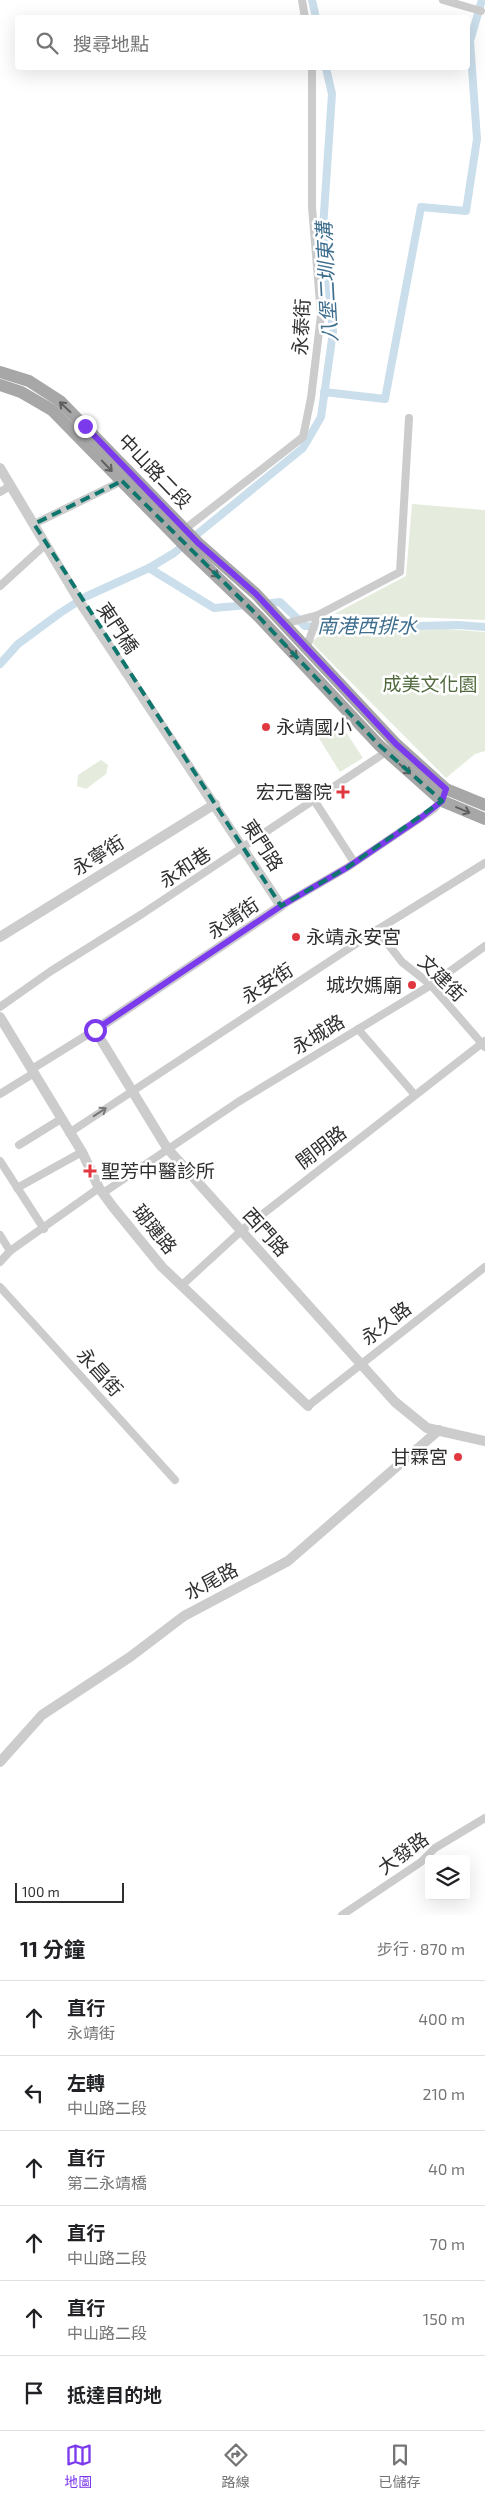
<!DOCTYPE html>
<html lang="zh-TW">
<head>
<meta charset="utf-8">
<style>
  body { margin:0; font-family:"Exo 2","Noto Sans TC",sans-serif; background:#f6f6f6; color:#202124 }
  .controls { position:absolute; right:15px; bottom:15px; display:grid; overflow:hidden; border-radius:5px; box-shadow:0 5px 20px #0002 }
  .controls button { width:45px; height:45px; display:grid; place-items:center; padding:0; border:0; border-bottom:1px solid #e0e0e0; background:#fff; color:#202124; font:25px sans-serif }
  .scale { position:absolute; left:15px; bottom:12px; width:109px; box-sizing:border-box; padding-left:5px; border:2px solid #2f2f2f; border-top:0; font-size:14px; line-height:18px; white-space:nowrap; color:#2f2f2f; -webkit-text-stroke:4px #fff; paint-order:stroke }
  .stop { position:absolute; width:15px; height:15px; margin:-11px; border:4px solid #7c3aed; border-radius:50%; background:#fff }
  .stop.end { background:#7c3aed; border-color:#fff; box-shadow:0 1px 5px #0008 }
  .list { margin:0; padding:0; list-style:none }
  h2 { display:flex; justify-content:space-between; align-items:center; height:65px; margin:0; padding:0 20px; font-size:21px }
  h2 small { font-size:16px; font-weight:400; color:#757577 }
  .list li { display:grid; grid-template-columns:32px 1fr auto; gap:15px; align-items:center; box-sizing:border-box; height:75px; padding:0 20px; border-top:1px solid #e0e0e0 }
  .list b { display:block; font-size:19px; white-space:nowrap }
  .list p { margin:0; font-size:16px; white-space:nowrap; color:#757577 }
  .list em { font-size:16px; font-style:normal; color:#757577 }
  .icon { flex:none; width:28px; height:28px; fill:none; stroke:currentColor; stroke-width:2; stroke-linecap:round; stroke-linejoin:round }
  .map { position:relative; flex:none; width:485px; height:1915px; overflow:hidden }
  .search { position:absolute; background:#fff; box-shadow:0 5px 20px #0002; left:15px; right:15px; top:15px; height:55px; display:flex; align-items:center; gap:12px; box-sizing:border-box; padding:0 18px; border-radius:5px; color:#757577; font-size:19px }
  .sheet { height:515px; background:#fff }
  nav { display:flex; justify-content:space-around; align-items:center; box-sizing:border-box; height:70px; border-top:1px solid #e0e0e0; background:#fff; font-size:14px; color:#757577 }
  nav a { display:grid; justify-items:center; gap:2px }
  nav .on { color:#7c3aed }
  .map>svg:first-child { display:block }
</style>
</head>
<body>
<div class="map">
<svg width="485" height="1915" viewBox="0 0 485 1915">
  <rect width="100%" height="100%" fill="#fff"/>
  <g fill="#e5ecdd">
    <polygon points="412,504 485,510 485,620 334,614 406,576"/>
    <polygon points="445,629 485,632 485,751 475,754 446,778 311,642 323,633"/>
    <polygon points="338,720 363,758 340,772 317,735"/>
    <polygon points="101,760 108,765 106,774 86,789 77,786 78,775"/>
  </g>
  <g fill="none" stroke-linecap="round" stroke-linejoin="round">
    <g stroke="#cadeeb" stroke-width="8">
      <polyline points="312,0 316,18"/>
      <polyline points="324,392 385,399 421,207 466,211 477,139 470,41 482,0"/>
      <polyline points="149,568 214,608 248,605"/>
      <polyline points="264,604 280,602 305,626 338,628 458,625 485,627"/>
      <polyline points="0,664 18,644 60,613 85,597 149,568 174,553 303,448 321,417 333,332 323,228 332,94 326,68"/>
    </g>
    <g stroke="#ccc" stroke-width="8">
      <polyline points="302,0 305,18"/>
      <polyline points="443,0 481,11"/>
      <polyline points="0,492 10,486"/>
      <polyline points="34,524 122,481"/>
      <polyline points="185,529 303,437 311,398 321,315 312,207 312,68"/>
      <polyline points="0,586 46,544"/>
      <polyline points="284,624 318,615 400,572 409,418"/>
      <polyline points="306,649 318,615"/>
      <polyline points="314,800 354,862"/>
      <polyline points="281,906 348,867 434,809 443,798"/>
      <polyline points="377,930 402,962 431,985 485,1047"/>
      <polyline points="0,1007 51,971 142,914 386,752"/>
      <polyline points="358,1029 415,1095"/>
      <polyline points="32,1069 95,1030"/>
      <polyline points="0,1094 34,1073"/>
      <polyline points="69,1133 377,930 485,863"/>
      <polyline points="19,1145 61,1119"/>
      <polyline points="0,1161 44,1229"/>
      <polyline points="17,1188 82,1152"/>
      <polyline points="103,1193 238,1102 431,985 485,946"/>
      <polyline points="0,1235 10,1251"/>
      <polyline points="0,1262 10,1251 99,1188"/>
      <polyline points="181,1286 241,1231 485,1041"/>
      <polyline points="0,1287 175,1480"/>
      <polyline points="308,1406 485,1267"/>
      <polyline points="342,1915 421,1862 435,1848 485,1818"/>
    </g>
    <g stroke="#ccc" stroke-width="10">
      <polyline points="0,468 83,607 281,906 95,1030 167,1148 395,1402 427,1428 485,1441"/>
      <polyline points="0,937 215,804"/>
      <polyline points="0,1017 82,1152 99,1188 113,1207 162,1267 308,1406"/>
      <polyline points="0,1762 42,1715 130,1657 184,1616 288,1561 439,1430"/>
    </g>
    <g stroke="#a7a7a7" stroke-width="12">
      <polyline points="0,372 29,381 60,401 198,543 256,594 396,744 446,789 485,805"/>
      <polyline points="0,385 21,392 52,410 189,550 259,617 379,745 442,801 485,819"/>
    </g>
  </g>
  <defs><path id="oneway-shaft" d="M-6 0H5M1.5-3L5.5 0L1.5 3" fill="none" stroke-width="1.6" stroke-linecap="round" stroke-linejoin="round" transform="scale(1.25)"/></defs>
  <g stroke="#5f5f5f">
    <use href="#oneway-shaft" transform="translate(65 407) rotate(-137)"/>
    <use href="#oneway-shaft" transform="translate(107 466) rotate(46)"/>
    <use href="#oneway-shaft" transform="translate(213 572) rotate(43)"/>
    <use href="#oneway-shaft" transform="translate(292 652) rotate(47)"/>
    <use href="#oneway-shaft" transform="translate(405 769) rotate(42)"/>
    <use href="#oneway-shaft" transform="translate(463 810) rotate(23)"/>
  </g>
  <use stroke="#767676" href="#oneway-shaft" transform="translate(100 1112) rotate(-33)"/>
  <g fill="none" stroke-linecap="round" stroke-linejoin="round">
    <polyline stroke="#7c3aed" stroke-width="6" points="85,426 198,543 256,594 396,744 446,789 442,801 422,817 348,867 281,906 95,1030"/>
  </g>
  <path fill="none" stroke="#0f766e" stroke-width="4" stroke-dasharray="10 6" stroke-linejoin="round" d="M 122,481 L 259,617 L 379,745 L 442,801 L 348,867 L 281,906 L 34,524 Z"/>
  <g fill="#e03741" stroke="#fff" stroke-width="2">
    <circle cx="266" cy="727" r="5"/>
    <path d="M340.5 784.5h5v5h5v5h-5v5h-5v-5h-5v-5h5z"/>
    <circle cx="296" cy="937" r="5"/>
    <circle cx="412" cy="985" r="5"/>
    <path d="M87.5 1163.5h5v5h5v5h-5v5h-5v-5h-5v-5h5z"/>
    <circle cx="458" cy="1457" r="5"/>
  </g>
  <g text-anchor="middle" stroke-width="5" stroke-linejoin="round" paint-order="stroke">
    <g font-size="19" fill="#2f2f2f" stroke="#fff">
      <text transform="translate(301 327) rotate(-87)" y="7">永泰街</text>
      <text transform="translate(155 471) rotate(46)" y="7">中山路二段</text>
      <text transform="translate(118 628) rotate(56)" y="7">東門橋</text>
      <text transform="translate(263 845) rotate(57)" y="7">東門路</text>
      <text transform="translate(98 855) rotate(-32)" y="7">永寧街</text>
      <text transform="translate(185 867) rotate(-33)" y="7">永和巷</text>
      <text transform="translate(233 918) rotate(-34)" y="7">永靖街</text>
      <text transform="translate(442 978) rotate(44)" y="7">文建街</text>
      <text transform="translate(267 983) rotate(-33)" y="7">永安街</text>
      <text transform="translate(318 1034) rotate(-31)" y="7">永城路</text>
      <text transform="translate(321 1147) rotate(-37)" y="7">開明路</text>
      <text transform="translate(155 1229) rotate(51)" y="7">瑚璉路</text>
      <text transform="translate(266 1232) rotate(48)" y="7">西門路</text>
      <text transform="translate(386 1323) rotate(-38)" y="7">永久路</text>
      <text transform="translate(100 1372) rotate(48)" y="7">永昌街</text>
      <text transform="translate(211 1581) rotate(-28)" y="7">水尾路</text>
      <text transform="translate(403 1853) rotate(-36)" y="7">大發路</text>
    </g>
    <g font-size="19" fill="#516a3d" stroke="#fff">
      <text x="430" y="691">成美文化園</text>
    </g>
    <g font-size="19" fill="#2f2f2f" stroke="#fff" text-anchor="start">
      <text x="276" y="734">永靖國小</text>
      <text x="332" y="799" text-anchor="end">宏元醫院</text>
      <text x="306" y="944">永靖永安宮</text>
      <text x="402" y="992" text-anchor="end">城坎媽廟</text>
      <text x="101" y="1178">聖芳中醫診所</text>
      <text x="448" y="1464" text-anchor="end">甘霖宮</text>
    </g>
    <g font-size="20" font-style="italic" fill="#3f6f8f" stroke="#fff">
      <text transform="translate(327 282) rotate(-93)" y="7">八堡二圳東溝</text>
      <text x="367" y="633">南港西排水</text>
    </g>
  </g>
</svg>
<div class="controls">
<button><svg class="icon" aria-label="layers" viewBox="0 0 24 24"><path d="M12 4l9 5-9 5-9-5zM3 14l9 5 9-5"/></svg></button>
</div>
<div class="scale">100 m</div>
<div class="stop" style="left:95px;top:1030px"></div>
<div class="stop end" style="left:85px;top:426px"></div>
<div class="search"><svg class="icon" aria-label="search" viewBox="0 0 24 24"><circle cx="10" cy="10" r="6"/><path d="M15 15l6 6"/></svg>搜尋地點</div>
</div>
<section class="sheet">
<h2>11 分鐘<small>步行 · 870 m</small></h2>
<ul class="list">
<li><svg class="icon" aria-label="ahead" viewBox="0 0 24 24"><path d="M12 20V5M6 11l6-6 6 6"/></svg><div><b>直行</b><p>永靖街</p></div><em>400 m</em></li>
<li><svg class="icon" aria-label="left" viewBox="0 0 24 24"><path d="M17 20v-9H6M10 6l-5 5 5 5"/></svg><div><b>左轉</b><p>中山路二段</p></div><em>210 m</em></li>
<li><svg class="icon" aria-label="ahead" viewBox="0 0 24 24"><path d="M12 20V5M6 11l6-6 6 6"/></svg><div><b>直行</b><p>第二永靖橋</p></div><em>40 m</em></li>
<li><svg class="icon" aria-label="ahead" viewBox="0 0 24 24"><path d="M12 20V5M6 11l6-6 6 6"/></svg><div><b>直行</b><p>中山路二段</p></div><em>70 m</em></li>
<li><svg class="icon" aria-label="ahead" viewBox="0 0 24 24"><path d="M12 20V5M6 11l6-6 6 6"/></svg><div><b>直行</b><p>中山路二段</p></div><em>150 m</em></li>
<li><svg class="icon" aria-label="arrive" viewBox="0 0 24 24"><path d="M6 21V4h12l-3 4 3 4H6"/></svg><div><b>抵達目的地</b></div></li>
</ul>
</section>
<nav>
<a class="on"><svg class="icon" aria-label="map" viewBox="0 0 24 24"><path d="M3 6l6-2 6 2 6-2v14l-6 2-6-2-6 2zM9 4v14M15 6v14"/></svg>地圖</a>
<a><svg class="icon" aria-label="directions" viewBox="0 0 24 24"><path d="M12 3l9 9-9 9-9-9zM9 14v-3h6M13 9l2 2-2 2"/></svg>路線</a>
<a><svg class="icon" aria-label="saved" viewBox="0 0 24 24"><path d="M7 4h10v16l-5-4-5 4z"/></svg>已儲存</a>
</nav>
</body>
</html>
